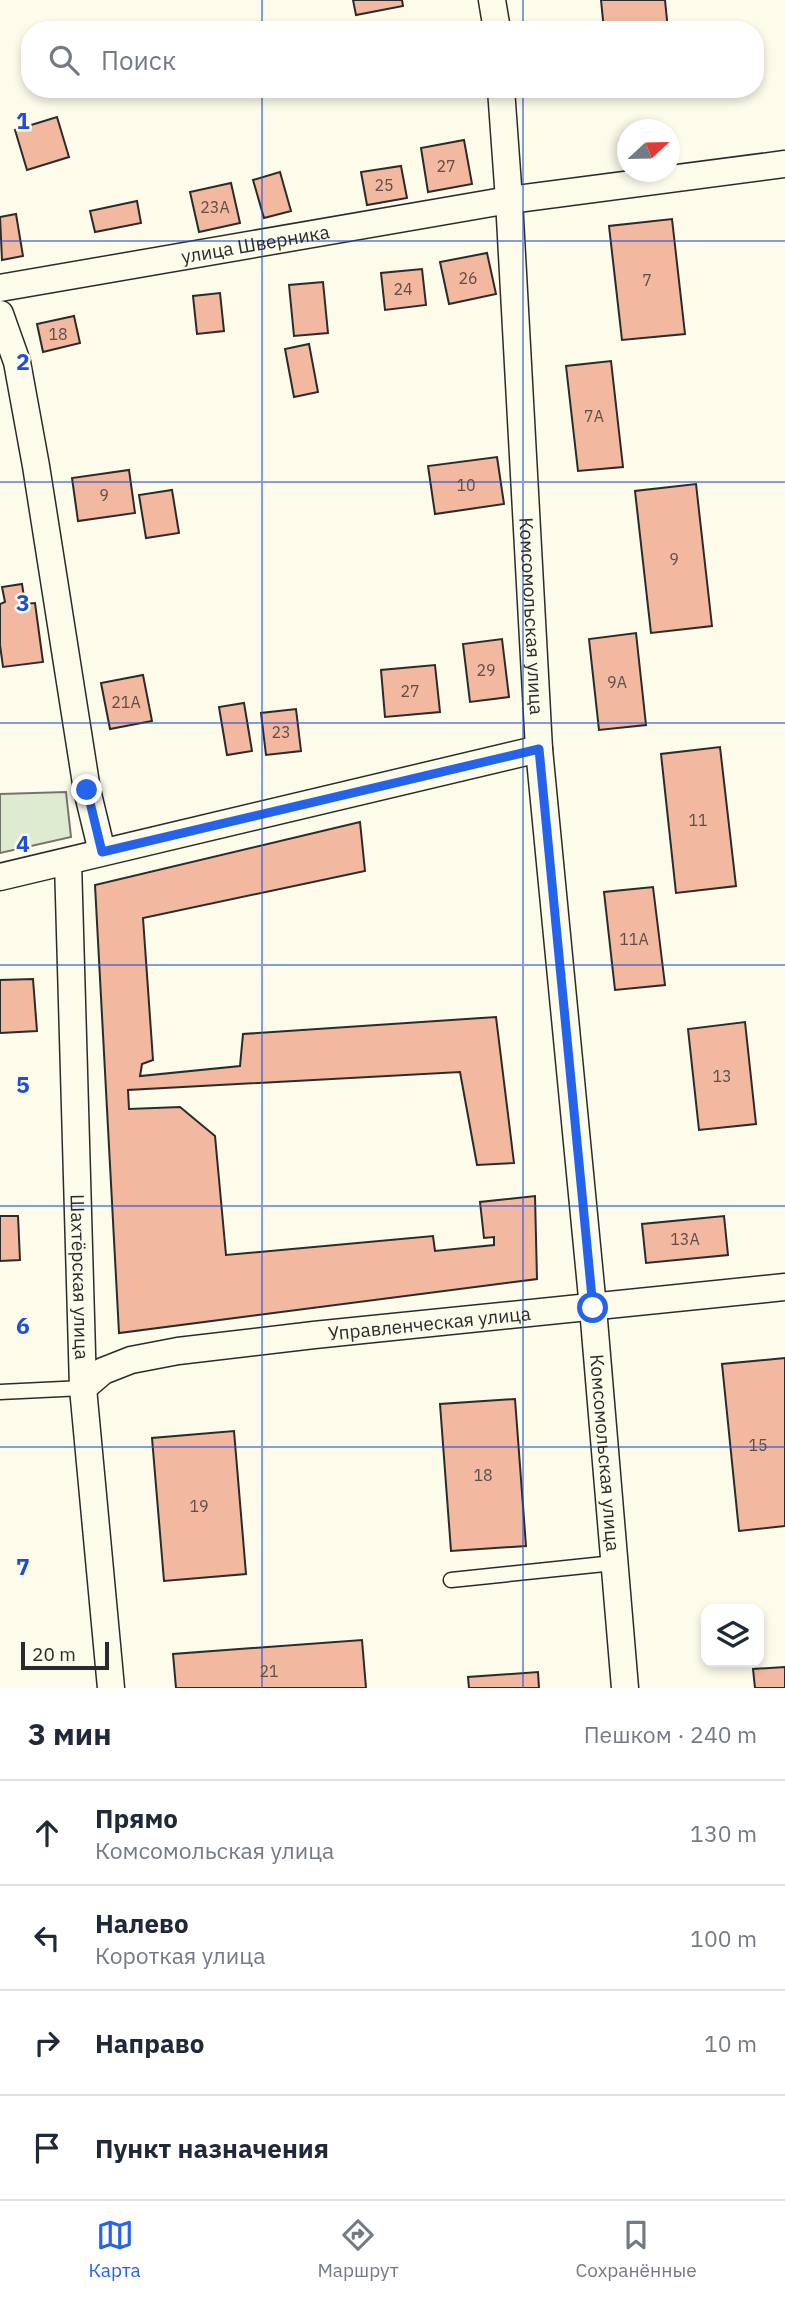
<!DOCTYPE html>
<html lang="ru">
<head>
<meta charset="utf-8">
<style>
  body { margin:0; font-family:"IBM Plex Sans",sans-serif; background:#f2f2f3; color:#1f2937 }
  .controls { position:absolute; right:21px; bottom:21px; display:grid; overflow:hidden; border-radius:14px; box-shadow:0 4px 10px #0003 }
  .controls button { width:63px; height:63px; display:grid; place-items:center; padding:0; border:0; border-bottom:2px solid #e0e1e3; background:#fff; color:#1f2937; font:35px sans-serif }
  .compass { position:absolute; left:617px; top:119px; width:63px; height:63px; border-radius:50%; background:#fff; box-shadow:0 4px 10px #0003; rotate:68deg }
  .scale { position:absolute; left:21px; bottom:18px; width:88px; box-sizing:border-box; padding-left:7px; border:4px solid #2b2b2b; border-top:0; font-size:19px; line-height:24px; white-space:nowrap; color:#2b2b2b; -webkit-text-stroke:5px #fdfbea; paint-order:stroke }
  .stop { position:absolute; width:21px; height:21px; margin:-16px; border:5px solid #2563eb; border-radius:50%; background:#fff }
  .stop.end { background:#2563eb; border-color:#fff; box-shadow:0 2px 7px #0008 }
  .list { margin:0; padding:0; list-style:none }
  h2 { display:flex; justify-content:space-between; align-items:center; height:91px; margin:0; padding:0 28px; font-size:30px }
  h2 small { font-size:23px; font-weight:400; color:#747a83 }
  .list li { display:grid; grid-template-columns:46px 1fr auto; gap:21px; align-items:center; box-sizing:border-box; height:105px; padding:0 28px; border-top:2px solid #e0e1e3 }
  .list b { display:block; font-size:26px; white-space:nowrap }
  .list p { margin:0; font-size:23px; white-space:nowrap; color:#747a83 }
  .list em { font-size:23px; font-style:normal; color:#747a83 }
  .icon { flex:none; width:38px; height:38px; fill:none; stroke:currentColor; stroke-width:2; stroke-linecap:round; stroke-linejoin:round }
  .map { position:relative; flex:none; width:785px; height:1688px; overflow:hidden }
  .search { position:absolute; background:#fff; box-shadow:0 4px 10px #0003; left:21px; right:21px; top:21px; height:77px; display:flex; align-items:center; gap:18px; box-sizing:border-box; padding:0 24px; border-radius:28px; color:#747a83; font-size:26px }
  .sheet { height:511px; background:#fff }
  nav { display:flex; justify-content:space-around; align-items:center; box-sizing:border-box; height:98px; border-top:2px solid #e0e1e3; background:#fff; font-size:19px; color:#747a83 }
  nav a { display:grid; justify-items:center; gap:4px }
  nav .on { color:#2563eb }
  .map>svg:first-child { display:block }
</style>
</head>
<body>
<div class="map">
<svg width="785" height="1688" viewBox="0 0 785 1688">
  <rect width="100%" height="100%" fill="#fdfbea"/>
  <polygon fill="#deebd1" stroke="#74746e" stroke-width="2" points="66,792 71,837 0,853 0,794"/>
  <g fill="#f2b8a0" stroke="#2b2b2b" stroke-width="2">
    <polygon points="353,0 402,0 403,6 356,15"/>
    <polygon points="601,0 665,0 668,30 604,30"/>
    <polygon points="57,117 69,157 27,170 15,130"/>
    <polygon points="464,140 472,184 428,192 421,148"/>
    <polygon points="401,166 407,198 367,205 361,172"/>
    <polygon points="280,172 291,211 264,218 253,180"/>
    <polygon points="231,183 240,223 199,232 190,192"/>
    <polygon points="137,201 141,223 95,232 90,211"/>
    <polygon points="16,214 23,256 2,260 0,217"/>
    <polygon points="672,219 685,334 622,340 609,226"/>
    <polygon points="487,253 496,294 449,304 440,262"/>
    <polygon points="422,269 426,305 385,310 381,273"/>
    <polygon points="323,282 328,333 294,336 289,285"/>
    <polygon points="220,293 224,331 197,334 193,296"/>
    <polygon points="74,316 80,343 43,352 37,324"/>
    <polygon points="309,344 318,392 294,397 285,349"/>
    <polygon points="611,361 623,467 578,471 566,366"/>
    <polygon points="497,457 504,504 435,514 428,466"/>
    <polygon points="129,470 135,513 78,521 72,478"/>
    <polygon points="696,484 712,626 651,633 635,491"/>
    <polygon points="172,490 179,533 146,538 139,495"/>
    <polygon points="22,584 25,604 35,603 43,662 3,667 0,645 0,604 5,602 2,587"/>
    <polygon points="636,633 646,725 599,730 589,639"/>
    <polygon points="502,639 509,697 470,702 463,644"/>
    <polygon points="435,665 440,712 385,717 381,670"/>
    <polygon points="143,675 152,721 110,729 101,683"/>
    <polygon points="244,703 252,751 227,755 219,707"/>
    <polygon points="296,709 301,751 266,755 261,713"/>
    <polygon points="720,747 736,886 676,893 661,754"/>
    <polygon points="360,822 365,871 143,918 153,1060 142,1064 140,1076 240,1066 243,1034 496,1017 514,1163 477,1165 460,1072 128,1090 129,1109 180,1107 215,1136 226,1255 433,1236 435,1251 494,1245 494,1237 484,1238 480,1202 535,1196 537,1279 119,1333 95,885"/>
    <polygon points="653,887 665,985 615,990 604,892"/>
    <polygon points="33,979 37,1031 0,1033 0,980"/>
    <polygon points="745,1022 756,1124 699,1130 688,1029"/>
    <polygon points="0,1216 18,1216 20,1260 0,1261"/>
    <polygon points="724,1216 728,1255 646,1263 642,1224"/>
    <polygon points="785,1358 785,1526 739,1531 722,1364"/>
    <polygon points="515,1399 526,1546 451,1551 440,1404"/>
    <polygon points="234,1431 246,1574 164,1581 152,1438"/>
    <polygon points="362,1640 366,1688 176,1688 173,1654"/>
    <polygon points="785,1667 785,1688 755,1688 753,1669"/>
    <polygon points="538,1672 539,1688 469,1688 468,1677"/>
  </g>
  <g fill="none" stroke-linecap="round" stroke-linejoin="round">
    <defs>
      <g id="service">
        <polyline points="0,1392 83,1388"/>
        <polyline points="451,1580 614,1563"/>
      </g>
      <g id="minor">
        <polyline points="492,0 497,30"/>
        <path id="s1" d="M 501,89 L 509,200 L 539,749 L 593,1308 L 625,1688"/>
        <path id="s2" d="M 0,288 L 509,200 L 785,164"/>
        <polyline points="0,314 17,362 36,466 87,790 102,852"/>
        <path id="s3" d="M 68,862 L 83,1388 L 111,1688"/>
        <polyline points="0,877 539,749"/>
        <path id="s4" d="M 83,1388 L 103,1371 L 131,1360 L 178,1351 L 314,1335 L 785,1287"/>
      </g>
    </defs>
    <use href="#service" stroke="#2b2b2b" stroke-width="17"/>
    <use href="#minor" stroke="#2b2b2b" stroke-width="29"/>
    <use href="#service" stroke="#fdfbea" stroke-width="14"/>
    <use href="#minor" stroke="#fdfbea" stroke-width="26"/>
  </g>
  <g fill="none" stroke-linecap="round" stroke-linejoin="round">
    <polyline stroke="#2563eb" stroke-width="9" points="87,790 102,852 539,749 593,1308"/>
  </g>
  <path fill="none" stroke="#1d4ed8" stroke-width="2" stroke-opacity="0.55" d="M 262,0 L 262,30M 523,0 L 523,30M 262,89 L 262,1688M 523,89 L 523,1688M 0,241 L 785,241M 0,482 L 785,482M 0,723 L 785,723M 0,965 L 785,965M 0,1206 L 785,1206M 0,1447 L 785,1447"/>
  <g text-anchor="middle" stroke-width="5" stroke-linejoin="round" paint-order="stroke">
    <g font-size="16" fill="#5d4e48">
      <text x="446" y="172">27</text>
      <text x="384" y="191">25</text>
      <text x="215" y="213">23А</text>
      <text x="468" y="284">26</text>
      <text x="647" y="286">7</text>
      <text x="403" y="295">24</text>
      <text x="58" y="340">18</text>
      <text x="594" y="422">7А</text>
      <text x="466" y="491">10</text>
      <text x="104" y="501">9</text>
      <text x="674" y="565">9</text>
      <text x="486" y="676">29</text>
      <text x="617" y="688">9А</text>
      <text x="410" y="697">27</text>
      <text x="126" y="708">21А</text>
      <text x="281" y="738">23</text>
      <text x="698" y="826">11</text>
      <text x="634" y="945">11А</text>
      <text x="722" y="1082">13</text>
      <text x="685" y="1245">13А</text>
      <text x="758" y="1451">15</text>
      <text x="483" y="1481">18</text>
      <text x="199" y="1512">19</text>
      <text x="269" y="1677">21</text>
    </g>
    <g font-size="19" fill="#2b2b2b" stroke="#fdfbea">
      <text dy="7" stroke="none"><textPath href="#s2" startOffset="259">улица Шверника</textPath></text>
      <text dy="7" stroke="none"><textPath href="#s1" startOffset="528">Комсомольская улица</textPath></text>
      <text dy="7" stroke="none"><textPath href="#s3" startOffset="415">Шахтёрская улица</textPath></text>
      <text dy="7" stroke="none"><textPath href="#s4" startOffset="357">Управленческая улица</textPath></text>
      <text dy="7" stroke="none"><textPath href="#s1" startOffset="1368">Комсомольская улица</textPath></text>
    </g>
  </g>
  <g font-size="23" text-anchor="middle" font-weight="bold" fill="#1d4ed8" stroke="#fdfbea" stroke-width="5" stroke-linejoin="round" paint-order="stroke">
    <text x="23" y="129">1</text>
    <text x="23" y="370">2</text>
    <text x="23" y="611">3</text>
    <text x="23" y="852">4</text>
    <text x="23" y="1093">5</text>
    <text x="23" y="1334">6</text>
    <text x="23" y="1575">7</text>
  </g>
</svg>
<div class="controls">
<button><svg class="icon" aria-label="layers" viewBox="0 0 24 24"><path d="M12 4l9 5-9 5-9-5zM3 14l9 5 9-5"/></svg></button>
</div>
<svg class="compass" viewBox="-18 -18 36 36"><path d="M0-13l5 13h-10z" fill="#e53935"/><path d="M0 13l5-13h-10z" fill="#747a83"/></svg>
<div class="scale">20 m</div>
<div class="stop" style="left:593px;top:1308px"></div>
<div class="stop end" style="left:87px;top:790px"></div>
<div class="search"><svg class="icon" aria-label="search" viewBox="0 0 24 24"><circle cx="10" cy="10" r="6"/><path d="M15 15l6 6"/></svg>Поиск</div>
</div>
<section class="sheet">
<h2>3 мин<small>Пешком · 240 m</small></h2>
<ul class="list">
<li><svg class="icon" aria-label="ahead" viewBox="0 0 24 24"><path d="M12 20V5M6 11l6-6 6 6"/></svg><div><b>Прямо</b><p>Комсомольская улица</p></div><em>130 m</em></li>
<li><svg class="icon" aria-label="left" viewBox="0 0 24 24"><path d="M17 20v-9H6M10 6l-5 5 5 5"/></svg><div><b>Налево</b><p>Короткая улица</p></div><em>100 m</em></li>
<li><svg class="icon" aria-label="right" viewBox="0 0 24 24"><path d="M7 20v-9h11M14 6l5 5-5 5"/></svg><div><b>Направо</b></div><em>10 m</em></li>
<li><svg class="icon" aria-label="arrive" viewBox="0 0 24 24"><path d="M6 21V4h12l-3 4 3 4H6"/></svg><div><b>Пункт назначения</b></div></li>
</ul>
</section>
<nav>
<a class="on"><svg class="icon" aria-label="map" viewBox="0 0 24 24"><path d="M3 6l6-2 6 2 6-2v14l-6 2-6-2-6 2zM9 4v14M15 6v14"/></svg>Карта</a>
<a><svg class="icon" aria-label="directions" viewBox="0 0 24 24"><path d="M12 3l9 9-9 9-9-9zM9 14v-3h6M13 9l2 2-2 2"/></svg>Маршрут</a>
<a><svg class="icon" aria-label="saved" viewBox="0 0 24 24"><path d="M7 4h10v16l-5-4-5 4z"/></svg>Сохранённые</a>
</nav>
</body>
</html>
